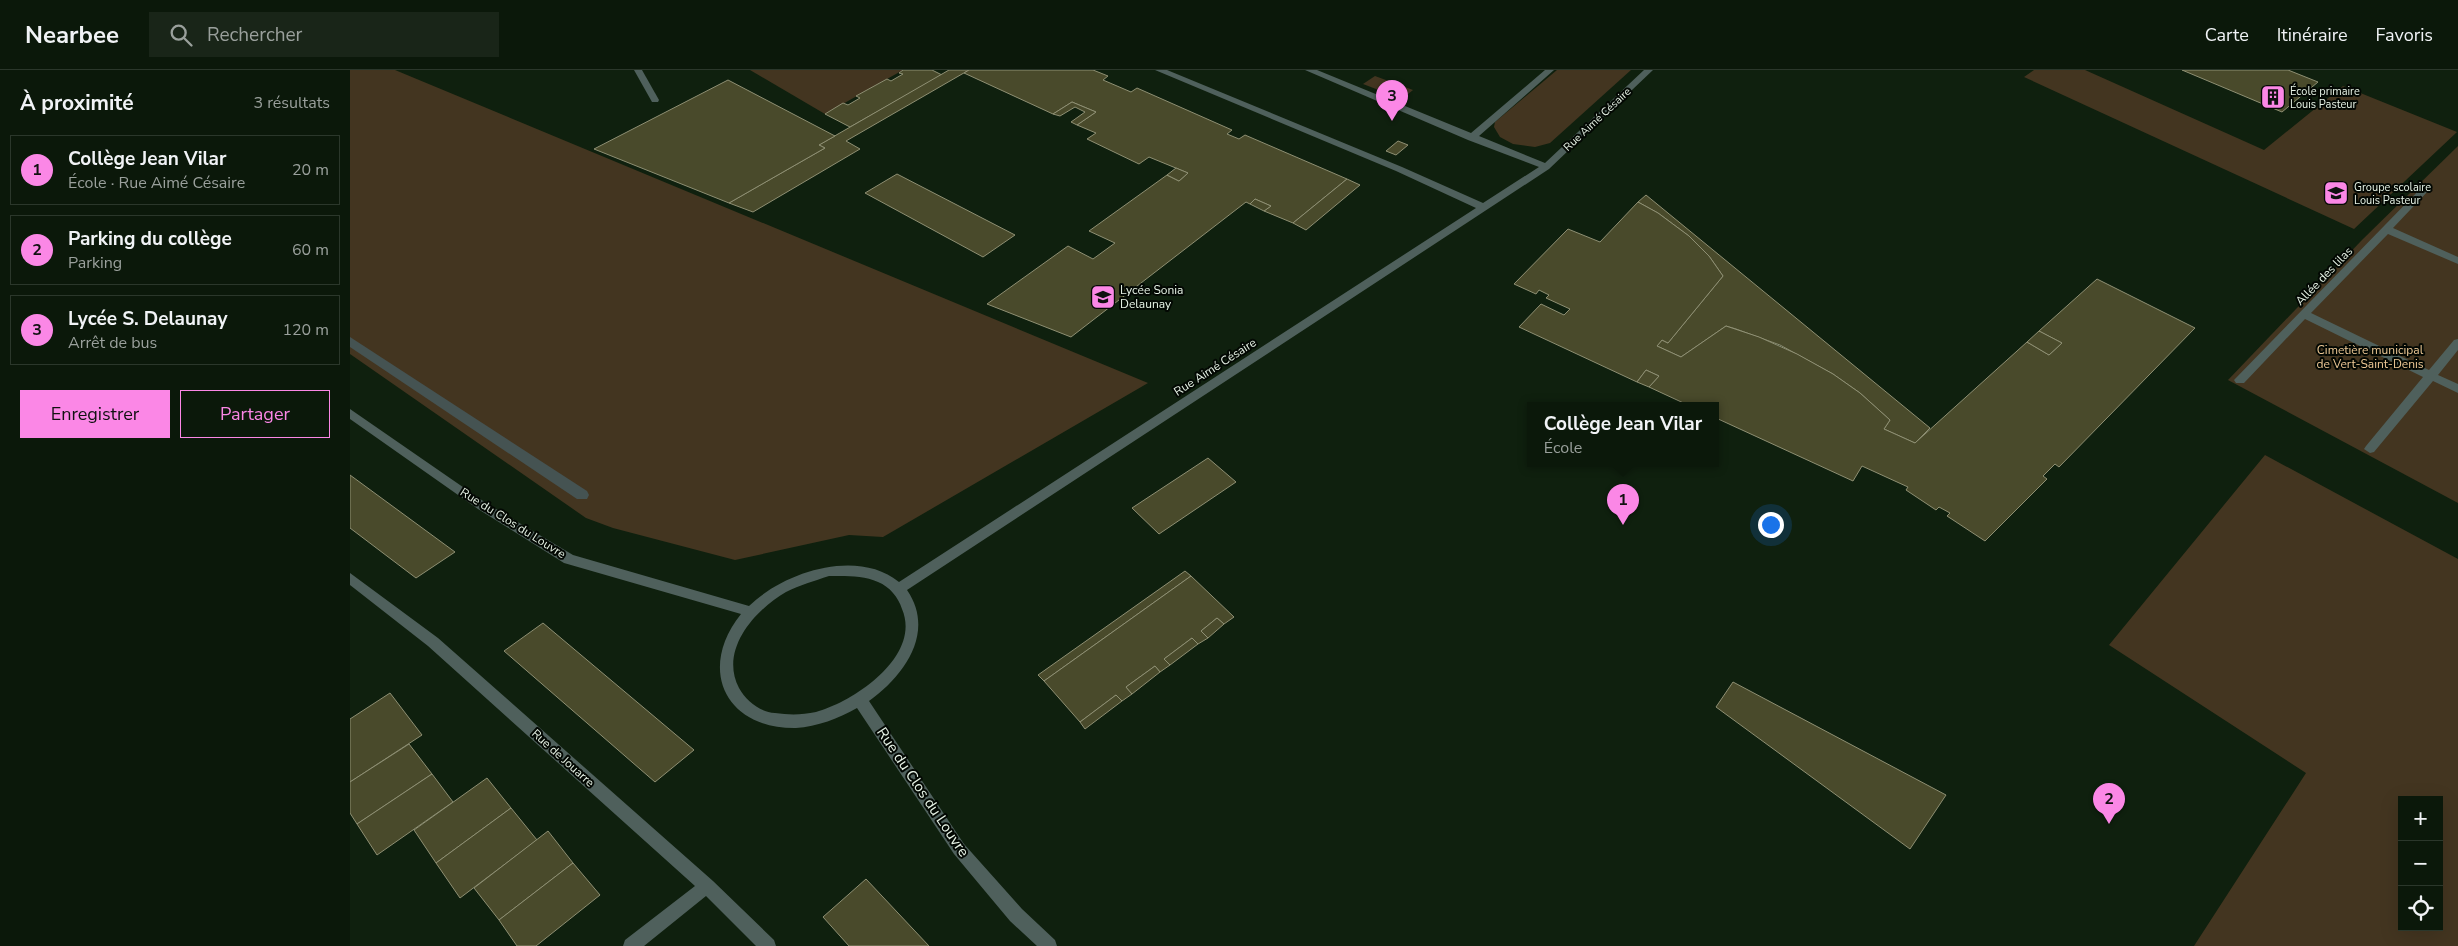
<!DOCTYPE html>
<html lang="fr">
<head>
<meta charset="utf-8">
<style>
  body { margin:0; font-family:"Nunito Sans",sans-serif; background:#192518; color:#f1f3f6 }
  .controls { position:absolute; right:15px; bottom:15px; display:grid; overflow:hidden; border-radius:0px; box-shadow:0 5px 20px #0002 }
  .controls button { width:45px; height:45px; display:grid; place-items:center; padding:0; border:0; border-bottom:1px solid #2b372b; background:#0b180a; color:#f1f3f6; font:25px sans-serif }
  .you { position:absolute; left:1420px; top:454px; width:18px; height:18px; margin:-12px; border:4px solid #fff; border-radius:50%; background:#1a73e8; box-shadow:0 0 0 8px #1a73e833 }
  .badge { display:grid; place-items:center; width:32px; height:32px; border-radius:50%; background:#fb87e6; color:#111; font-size:16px; font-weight:700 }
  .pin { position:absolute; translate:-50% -41px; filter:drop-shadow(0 1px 2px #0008) }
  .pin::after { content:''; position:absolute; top:26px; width:18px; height:15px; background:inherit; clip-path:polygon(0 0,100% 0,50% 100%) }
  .popup { position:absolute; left:1177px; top:332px; width:192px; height:65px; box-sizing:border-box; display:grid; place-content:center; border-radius:0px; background:#0b180a; filter:drop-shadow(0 1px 4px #0005); font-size:16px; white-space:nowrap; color:#9aa09c }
  .popup b { font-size:19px; color:#f1f3f6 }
  .popup::after { content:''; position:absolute; left:50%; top:100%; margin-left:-10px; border:10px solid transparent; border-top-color:#0b180a }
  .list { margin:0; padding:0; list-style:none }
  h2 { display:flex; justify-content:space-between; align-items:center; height:65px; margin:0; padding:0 20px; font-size:21px }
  h2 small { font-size:16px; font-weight:400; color:#9aa09c }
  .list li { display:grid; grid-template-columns:32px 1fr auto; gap:15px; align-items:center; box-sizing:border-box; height:70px; margin:0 10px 10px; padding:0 10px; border:1px solid #2b372b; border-radius:0px }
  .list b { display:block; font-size:19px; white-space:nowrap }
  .list p { margin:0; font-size:16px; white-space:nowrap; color:#9aa09c }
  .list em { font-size:16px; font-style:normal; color:#9aa09c }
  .actions { display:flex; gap:10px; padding:15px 20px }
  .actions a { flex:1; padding:11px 0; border:1px solid #fb87e6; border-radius:0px; text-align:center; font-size:18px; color:#fb87e6 }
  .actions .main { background:#fb87e6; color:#111 }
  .icon { flex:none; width:28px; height:28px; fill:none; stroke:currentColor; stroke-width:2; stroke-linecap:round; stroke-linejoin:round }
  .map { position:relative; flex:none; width:2108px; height:876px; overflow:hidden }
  header { display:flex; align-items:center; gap:30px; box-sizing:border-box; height:70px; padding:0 25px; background:#0b180a; border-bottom:1px solid #2b372b }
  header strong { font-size:24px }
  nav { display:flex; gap:28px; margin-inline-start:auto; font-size:18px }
  .search { width:350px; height:45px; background:#192518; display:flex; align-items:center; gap:12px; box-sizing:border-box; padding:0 18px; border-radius:0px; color:#9aa09c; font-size:19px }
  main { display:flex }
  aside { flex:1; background:#0b180a }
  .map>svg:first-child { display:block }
</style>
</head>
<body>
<header>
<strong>Nearbee</strong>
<div class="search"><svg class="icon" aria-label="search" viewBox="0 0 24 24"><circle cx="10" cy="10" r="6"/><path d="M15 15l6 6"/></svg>Rechercher</div>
<nav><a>Carte</a><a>Itinéraire</a><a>Favoris</a></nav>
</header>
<main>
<aside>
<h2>À proximité<small>3 résultats</small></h2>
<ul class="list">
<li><span class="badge">1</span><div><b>Collège Jean Vilar</b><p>École · Rue Aimé Césaire</p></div><em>20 m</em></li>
<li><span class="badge">2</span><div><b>Parking du collège</b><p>Parking</p></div><em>60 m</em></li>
<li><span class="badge">3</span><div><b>Lycée S. Delaunay</b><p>Arrêt de bus</p></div><em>120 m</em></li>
</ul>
<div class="actions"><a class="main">Enregistrer</a><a>Partager</a></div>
</aside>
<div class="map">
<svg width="2108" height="876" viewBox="0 0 2108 876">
  <rect width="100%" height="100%" fill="#0f200e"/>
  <g fill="#433520" fill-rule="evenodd">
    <polygon points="0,0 45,0 798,313 533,467 499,465 385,490 263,458 236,448 0,284"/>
    <polygon points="400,0 553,0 475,44"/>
    <polygon points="1207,0 1281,0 1200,73 1185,77 1163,74 1150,67 1144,57 1145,52"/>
    <polygon points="1684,0 1735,0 1914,80 1993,16 2107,62 2004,159 1674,7"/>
    <polygon points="1025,6 1063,20 1052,29 1013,14"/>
    <polygon points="2108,76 2108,433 1878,310 2012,170"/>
    <path d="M 1915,385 L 2108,489 L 2108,876 L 1844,876 L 1956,703 L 1759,575 ZM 2052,730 L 2089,730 L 2089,857 L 2052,857 Z"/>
  </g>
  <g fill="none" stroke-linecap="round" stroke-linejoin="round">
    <polygon fill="#455352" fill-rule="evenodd" points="0,267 237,421 239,425 237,429 227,429 0,277"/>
  </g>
  <g fill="#494a2b" stroke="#8e8f73">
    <polygon points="553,0 582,0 592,5 500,57 475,44 493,33 498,35 510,28 506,26 537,9 541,11 553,4 549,3"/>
    <polygon points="599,0 619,0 496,71 510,79 403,142 379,133 475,78 469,75"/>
    <polygon points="619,0 743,0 758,6 753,10 781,22 787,18 882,60 877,64 889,69 895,65 997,109 943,153 914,141 921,136 905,129 900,134 896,132 721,267 637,234 718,176 743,189 765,173 739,161 817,105 829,111 838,103 799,87 789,94 737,69 746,63 727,55 746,42 722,32 703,44 614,3"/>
    <polygon points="1832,0 1938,0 1968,12 1932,42"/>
    <polygon points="378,10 485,66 469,75 475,78 379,133 244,79"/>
    <polygon points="722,32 746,42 727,55 721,52 735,42 725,37 710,46 703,44"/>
    <polygon points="1048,71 1058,75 1046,85 1036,81"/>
    <polygon points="826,98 838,103 829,111 817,105"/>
    <polygon points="547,104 665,165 633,187 515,123"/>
    <polygon points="997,109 1010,115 956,160 943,153"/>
    <polygon points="1296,125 1580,358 1565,373 1534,359 1540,350 1510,323 1483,304 1430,275 1386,259 1376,256 1331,287 1307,276 1312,270 1318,273 1373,206 1359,186 1339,166 1308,143 1288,132"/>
    <polygon points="905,129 921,136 914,141 900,134"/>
    <polygon points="1288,132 1308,143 1339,166 1359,186 1373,206 1318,273 1312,270 1307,276 1331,287 1376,256 1409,267 1447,284 1483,304 1510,323 1540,350 1534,359 1565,373 1677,272 1699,285 1712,273 1689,261 1747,209 1845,258 1709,397 1705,394 1693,406 1697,409 1635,471 1597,446 1600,443 1589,437 1586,440 1556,420 1558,417 1512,396 1503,411 1366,348 1366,336 1340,336 1299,317 1309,306 1296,300 1287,312 1169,257 1191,234 1214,245 1220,239 1196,228 1199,225 1189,220 1186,224 1164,214 1218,159 1250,172"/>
    <polygon points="1689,261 1712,273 1699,285 1677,272"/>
    <polygon points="1296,300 1309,306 1299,317 1287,312"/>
    <polygon points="858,388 886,412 809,464 782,438"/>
    <polygon points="0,405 105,482 66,508 0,458"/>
    <polygon points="835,501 841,506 694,611 688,605"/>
    <polygon points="841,506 884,547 874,554 867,548 851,561 858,568 848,574 842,568 814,589 820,595 810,602 805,596 776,617 782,624 772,631 766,625 730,652 694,611"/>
    <polygon points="867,548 874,554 858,568 851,561"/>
    <polygon points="193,553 344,680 305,712 154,581"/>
    <polygon points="842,568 848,574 820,595 814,589"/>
    <polygon points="805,596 810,602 782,624 776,617"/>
    <polygon points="1383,612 1596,725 1560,779 1366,637"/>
    <polygon points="40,623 72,665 0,712 0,649"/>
    <polygon points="766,625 772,631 735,659 730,652"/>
    <polygon points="59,674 82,704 7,754 0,743 0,712"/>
    <polygon points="82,704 103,732 27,785 7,754"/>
    <polygon points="137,708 161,738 86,793 64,760"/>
    <polygon points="161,738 187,770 110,828 86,793"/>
    <polygon points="198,761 223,793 149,850 124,818"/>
    <polygon points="223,793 250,825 186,876 167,876 149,850"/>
    <polygon points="516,809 579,876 499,876 473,847"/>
  </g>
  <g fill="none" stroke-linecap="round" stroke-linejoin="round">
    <g fill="#4f605c" fill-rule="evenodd">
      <polygon points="284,0 292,0 309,30 308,32 302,32"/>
      <path d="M 805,0 L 817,0 L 1052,97 L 1133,133 L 1189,97 L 1118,70 L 955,0 L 967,0 L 1121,63 L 1195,0 L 1204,0 L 1129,66 L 1195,93 L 1294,0 L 1303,0 L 1199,99 L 557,520 C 586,562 554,606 519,631 L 614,774 L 672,839 L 705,870 L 707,876 L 687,876 L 660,851 L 604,784 L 507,638 C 489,648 467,657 446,658 C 375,659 347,599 391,544 L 214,493 L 128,439 L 0,349 L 0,339 L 136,433 L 223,485 L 399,536 C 434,502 507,478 549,512 L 1126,138 L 1046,101 ZM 479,506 C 495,506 513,505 528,512 C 540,517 548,527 552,539 C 572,586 504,632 466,642 C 452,645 439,645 425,643 C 410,642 396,631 389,618 C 369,580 405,540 436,522 C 450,515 464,511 479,506 Z"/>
      <polygon points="2075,116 2078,117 2078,121 2043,158 2108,187 2108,194 2038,164 1961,243 2079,300 2104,270 2108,269 2108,280 2088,305 2108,314 2108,323 2083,311 2024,382 2020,383 2014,379 2016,376 2073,307 1955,249 1894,313 1886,313 1884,310 2072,117"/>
      <polygon points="0,503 88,568 363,811 424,870 426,876 406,876 356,826 294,876 273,876 275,870 345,816 78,576 0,515"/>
    </g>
  </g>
  <defs>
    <symbol id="building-square" viewBox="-11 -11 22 22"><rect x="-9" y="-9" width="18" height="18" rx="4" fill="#fb87e6" stroke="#030803"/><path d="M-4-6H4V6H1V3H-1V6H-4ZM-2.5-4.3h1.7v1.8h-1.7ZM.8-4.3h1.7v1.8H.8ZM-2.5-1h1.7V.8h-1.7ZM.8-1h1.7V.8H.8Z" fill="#111"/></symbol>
    <symbol id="school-square" viewBox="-11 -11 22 22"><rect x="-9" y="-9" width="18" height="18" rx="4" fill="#fb87e6" stroke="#030803"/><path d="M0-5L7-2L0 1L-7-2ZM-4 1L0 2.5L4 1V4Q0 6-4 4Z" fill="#111"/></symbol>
  </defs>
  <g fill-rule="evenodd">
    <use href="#building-square" x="1909" y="13" width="28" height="28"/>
    <use href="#school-square" x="1972" y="109" width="28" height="28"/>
    <use href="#school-square" x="739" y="213" width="28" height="28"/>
  </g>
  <g text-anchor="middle" stroke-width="4" stroke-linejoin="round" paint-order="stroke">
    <g font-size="11" fill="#e7f3e6" stroke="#030803" text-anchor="start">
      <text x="1940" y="25">École primaire<tspan x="1940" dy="13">Louis Pasteur</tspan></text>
      <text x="2004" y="121">Groupe scolaire<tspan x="2004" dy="13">Louis Pasteur</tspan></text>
    </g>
    <g font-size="11" fill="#e7f3e6" stroke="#030803">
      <text transform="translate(1247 49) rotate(-43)" y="4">Rue Aimé Césaire</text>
    </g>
    <g font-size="12" fill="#e7f3e6" stroke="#030803">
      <text transform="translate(1974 206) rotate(-46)" y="4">Allée des lilas</text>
      <text transform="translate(865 297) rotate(-33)" y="4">Rue Aimé Césaire</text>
      <text transform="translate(163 453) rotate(32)" y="4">Rue du Clos du Louvre</text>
      <text transform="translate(213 688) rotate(42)" y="4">Rue de Jouarre</text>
    </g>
    <g font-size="12" fill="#e7f3e6" stroke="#030803" text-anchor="start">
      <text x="770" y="224">Lycée Sonia<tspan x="770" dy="14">Delaunay</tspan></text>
    </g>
    <g font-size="12" fill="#eec996" stroke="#030803">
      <text x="2020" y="284">Cimetière municipal<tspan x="2020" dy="14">de Vert-Saint-Denis</tspan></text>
    </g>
    <g font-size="15" fill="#e7f3e6" stroke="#030803">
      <text transform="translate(573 722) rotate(56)" y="5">Rue du Clos du Louvre</text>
    </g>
  </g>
</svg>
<div class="controls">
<button>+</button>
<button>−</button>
<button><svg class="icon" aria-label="locate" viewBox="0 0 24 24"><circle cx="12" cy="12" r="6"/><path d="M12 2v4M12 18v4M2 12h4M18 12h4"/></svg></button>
</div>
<div class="you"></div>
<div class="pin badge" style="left:1273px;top:455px">1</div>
<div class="popup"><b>Collège Jean Vilar</b>École</div>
<div class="pin badge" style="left:1759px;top:754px">2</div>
<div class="pin badge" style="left:1042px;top:51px">3</div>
</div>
</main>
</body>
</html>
